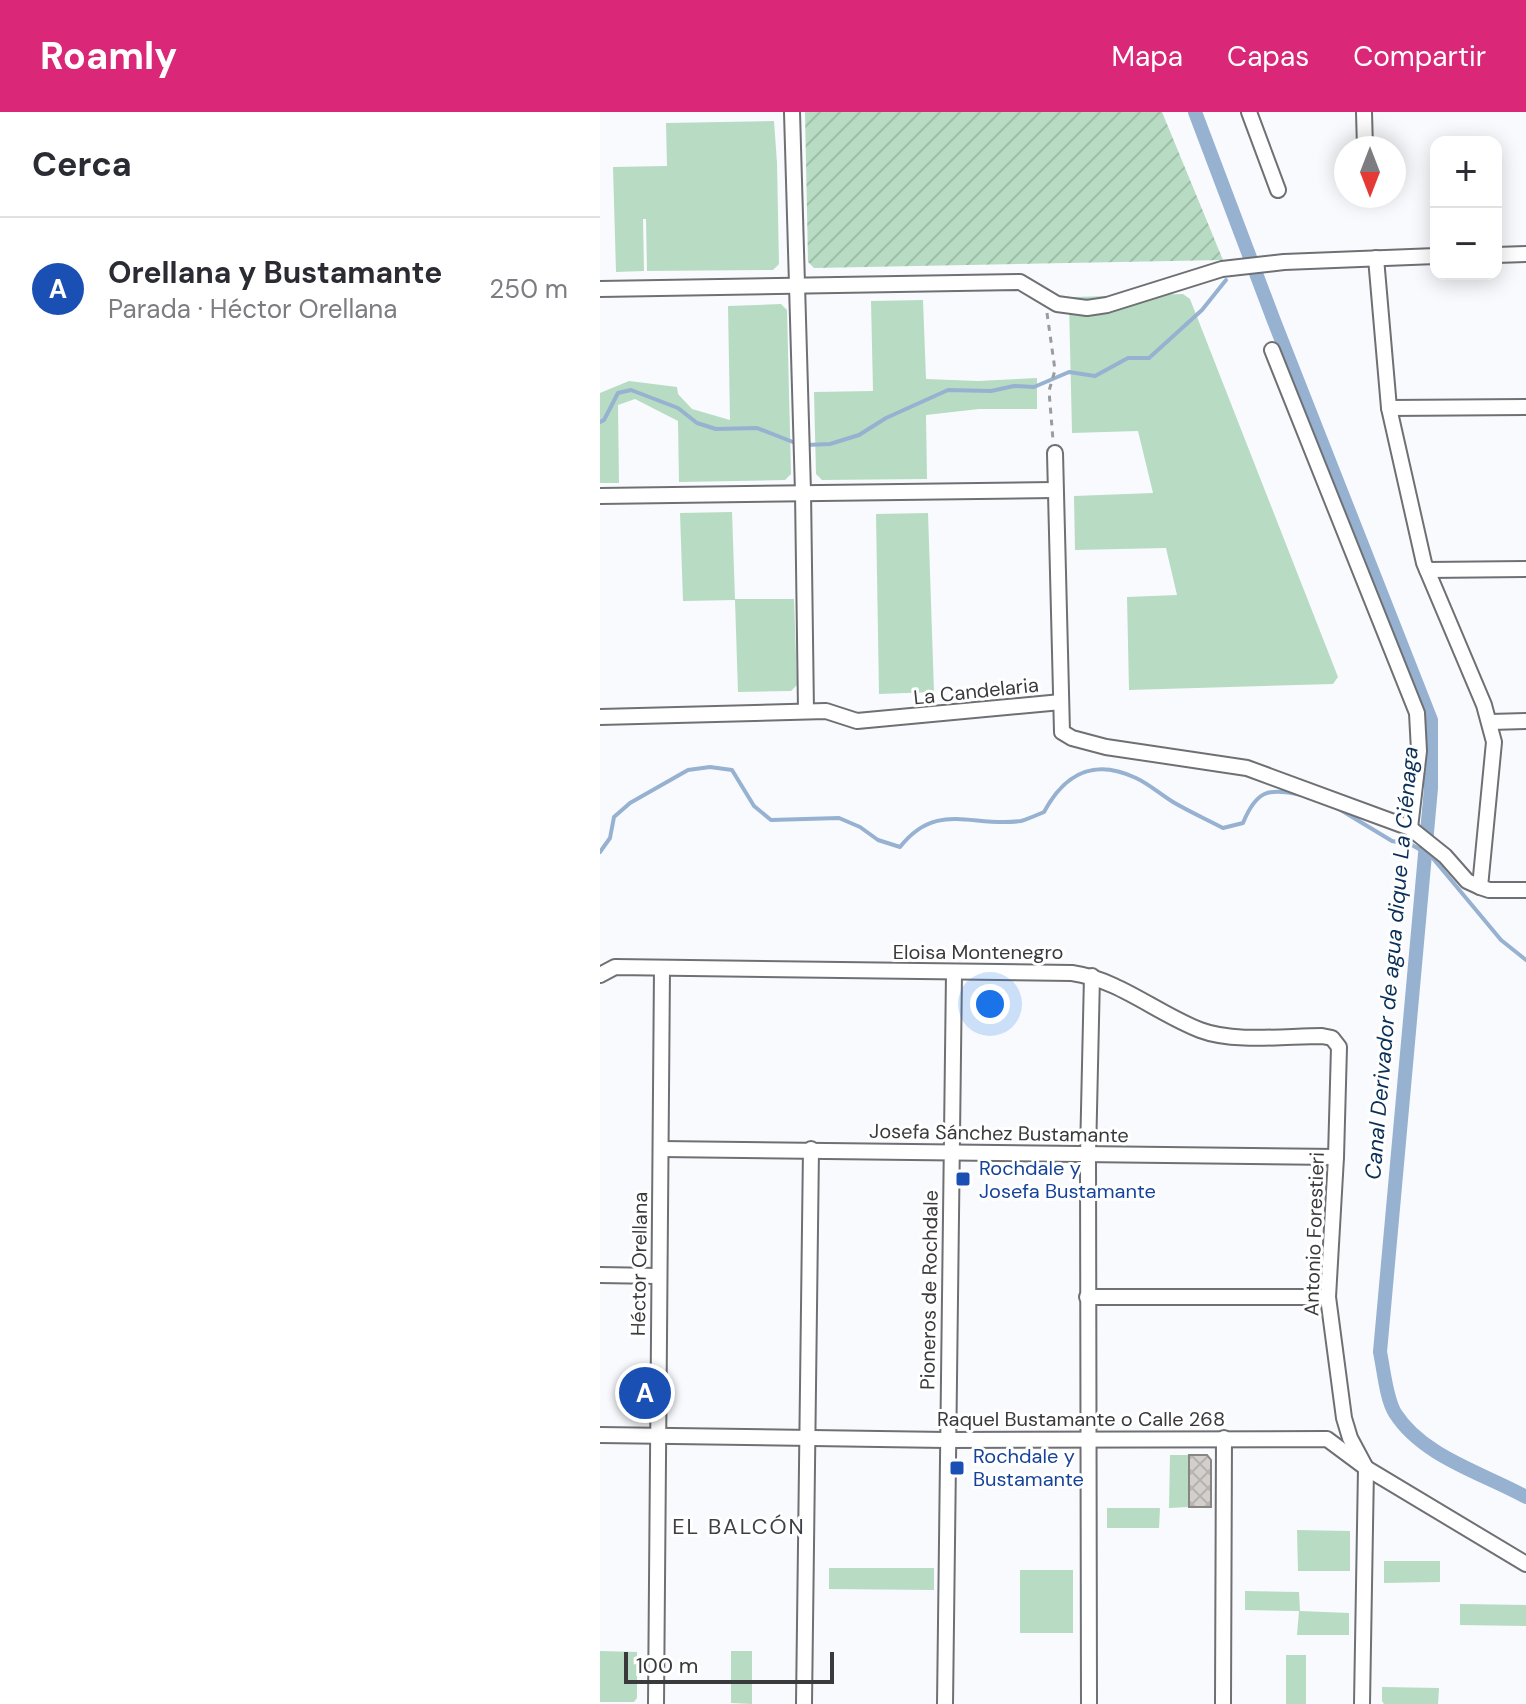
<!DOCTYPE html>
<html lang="es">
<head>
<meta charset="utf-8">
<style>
  body { margin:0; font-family:"DM Sans",sans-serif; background:#f7f7f7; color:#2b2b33 }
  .controls { position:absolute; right:24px; top:24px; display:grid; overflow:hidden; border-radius:16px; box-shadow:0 4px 20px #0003 }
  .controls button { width:72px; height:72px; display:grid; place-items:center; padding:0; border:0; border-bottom:2px solid #e1e1e2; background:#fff; color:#2b2b33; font:40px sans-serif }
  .compass { position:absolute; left:734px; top:24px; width:72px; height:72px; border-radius:50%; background:#fff; box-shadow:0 4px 20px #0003; rotate:180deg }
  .scale { position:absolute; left:24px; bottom:20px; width:210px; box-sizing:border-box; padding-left:8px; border:4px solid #3a3a3c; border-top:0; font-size:22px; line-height:28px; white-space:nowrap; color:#3a3a3c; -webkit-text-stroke:6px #fff; paint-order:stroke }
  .you { position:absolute; left:390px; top:892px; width:28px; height:28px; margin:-20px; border:6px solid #fff; border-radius:50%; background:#1a73e8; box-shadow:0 0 0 12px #1a73e833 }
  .badge { display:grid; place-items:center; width:52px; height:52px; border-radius:50%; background:#db2777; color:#fff; font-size:26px; font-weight:700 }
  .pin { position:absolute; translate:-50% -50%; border:4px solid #fff; box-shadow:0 2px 8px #0006 }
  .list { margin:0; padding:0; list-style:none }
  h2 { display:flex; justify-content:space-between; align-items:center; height:104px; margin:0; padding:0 32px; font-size:34px }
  h2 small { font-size:26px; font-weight:400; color:#7c7c81 }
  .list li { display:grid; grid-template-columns:52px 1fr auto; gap:24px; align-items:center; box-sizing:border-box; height:144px; padding:0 32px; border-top:2px solid #e1e1e2 }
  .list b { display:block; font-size:30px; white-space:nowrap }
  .list p { margin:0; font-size:26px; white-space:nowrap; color:#7c7c81 }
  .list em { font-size:26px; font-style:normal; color:#7c7c81 }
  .map { position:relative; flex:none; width:926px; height:1592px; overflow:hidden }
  header { display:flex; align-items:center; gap:48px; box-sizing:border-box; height:112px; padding:0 40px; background:#db2777; color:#fff }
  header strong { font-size:38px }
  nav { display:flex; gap:44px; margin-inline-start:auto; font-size:28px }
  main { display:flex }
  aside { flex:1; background:#fff }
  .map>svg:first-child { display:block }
</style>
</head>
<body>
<header>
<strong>Roamly</strong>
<nav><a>Mapa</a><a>Capas</a><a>Compartir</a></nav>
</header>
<main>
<aside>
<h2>Cerca<small></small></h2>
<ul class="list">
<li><span class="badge" style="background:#1a4fb4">A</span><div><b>Orellana y Bustamante</b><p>Parada · Héctor Orellana</p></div><em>250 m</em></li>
</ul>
</aside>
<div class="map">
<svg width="926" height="1592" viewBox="0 0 926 1592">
  <defs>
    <pattern id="garden-furrows" width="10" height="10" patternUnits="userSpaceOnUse" patternTransform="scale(2)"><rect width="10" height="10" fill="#b7dcc3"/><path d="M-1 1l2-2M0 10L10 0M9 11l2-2" fill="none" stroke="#9ebea8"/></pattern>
    <pattern id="building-cross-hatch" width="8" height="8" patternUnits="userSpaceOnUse" patternTransform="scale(2)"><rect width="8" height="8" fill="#d2cfcc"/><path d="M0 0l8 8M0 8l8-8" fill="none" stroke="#b5b2b0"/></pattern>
  </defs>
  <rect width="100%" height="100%" fill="#f9fafd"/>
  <g fill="#b7dcc3">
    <polygon points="174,9 177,51 179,152 173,158 47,159 46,107 43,107 44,159 16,160 13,55 67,54 66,11"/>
    <polygon points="583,182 590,187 738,565 733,572 529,578 527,485 577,483 566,436 475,438 474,384 553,381 538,319 472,321 469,191 474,185"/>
    <polygon points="323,188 326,267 378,269 437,266 437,297 379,297 326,303 327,367 222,368 216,362 214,280 273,279 271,189"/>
    <polygon points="181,192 187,198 191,362 185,368 79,370 78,309 35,287 18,293 19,371 0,371 0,281 29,269 77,275 78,282 92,297 130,308 128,194"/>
    <polygon points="132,400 135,487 194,487 197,573 191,579 138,580 135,488 83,489 80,401"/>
    <polygon points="328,401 334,580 279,582 276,402"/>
    <polygon points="570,1343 589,1343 589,1395 569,1396"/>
    <polygon points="507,1396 560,1396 559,1416 507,1416"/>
    <polygon points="697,1418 750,1419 750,1459 698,1459"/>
    <polygon points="784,1449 840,1449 840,1470 784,1471"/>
    <polygon points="229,1456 334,1456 334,1478 229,1477"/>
    <rect x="420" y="1458" width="53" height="63"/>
    <polygon points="645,1479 699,1480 700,1499 749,1501 749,1523 697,1523 699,1499 645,1498"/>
    <polygon points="860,1492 926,1493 926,1514 860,1513"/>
    <polygon points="0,1539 37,1540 37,1586 34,1590 0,1590"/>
    <polygon points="131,1539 152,1539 152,1592 131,1591"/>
    <rect x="686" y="1543" width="20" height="49"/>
    <polygon points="782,1575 839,1576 838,1592 784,1592 782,1589"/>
  </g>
  <polygon fill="url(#garden-furrows)" points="205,0 562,0 623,148 214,156 208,150"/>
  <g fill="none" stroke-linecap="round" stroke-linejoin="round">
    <g stroke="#97b1d1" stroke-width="4">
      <polyline points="0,310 4,308 18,281 31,278 78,296 97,311 116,317 157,316 198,332"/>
      <polyline points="206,333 230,332 259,323 286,306 348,278 391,279 414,274 434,275 469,260 495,264 528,246 549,246 602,198 626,168"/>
      <polyline points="739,697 792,729 812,733 831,744 901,828 926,848"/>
      <path d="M 0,740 L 10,726 L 14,705 L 30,691 L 88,658 L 110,655 L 132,658 L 154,694 L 171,708 L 239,706 L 260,715 L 278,728 L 300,735 C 337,688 372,716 421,709 C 428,707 437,703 444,700 C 465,661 494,646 536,666 C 549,672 560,682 573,690 C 588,699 606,707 623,716 L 643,711 C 656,679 668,675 701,683"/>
    </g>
    <path stroke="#97b1d1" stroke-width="14" d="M 595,0 L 674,209 L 831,608 L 831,676 L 780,1240 C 784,1259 786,1286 795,1301 C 823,1345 883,1361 926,1385"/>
  </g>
  <polygon fill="url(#building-cross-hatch)" stroke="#888583" stroke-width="2" points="589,1343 607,1343 611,1348 611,1395 589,1395"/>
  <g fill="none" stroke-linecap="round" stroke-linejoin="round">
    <defs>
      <g id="minor">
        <polyline points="192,0 203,380 206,599"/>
        <polyline points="649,0 678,78"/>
        <polyline points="764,0 765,36"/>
        <polyline points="896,143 926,142"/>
        <polyline points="776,146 789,296 824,451 884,593 894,630 880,775"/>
        <polyline points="0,177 420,170 457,192 487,196 507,193 622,157 684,150 836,144"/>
        <polyline points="672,238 817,601 819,639 810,716"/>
        <polyline points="789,296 926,295"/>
        <polyline points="455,341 462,620 472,626 506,635 647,656 810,716 845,744 867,769 880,775 889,778 926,778"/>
        <polyline points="0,384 455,378"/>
        <polyline points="827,458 926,457"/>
        <polyline points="0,605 226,599 257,609 461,590"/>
        <polyline points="890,610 926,609"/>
        <path d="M 0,863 L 15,855 L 472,861 C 520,868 556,901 600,918 C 634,931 686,924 722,924 L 732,926 L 739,935 L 736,1045 L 728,1185 L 744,1306 L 750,1326 L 766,1356 L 762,1592"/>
        <polyline points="61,1037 736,1045"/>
        <polyline points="0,1163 58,1164"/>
        <polyline points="487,1185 728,1185"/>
        <polyline points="0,1323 346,1328 727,1327 766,1356 926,1452"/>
        <polyline points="56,1592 62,857"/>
        <polyline points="204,1592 211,1037"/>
        <polyline points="345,1592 354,861"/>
        <polyline points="489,1592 488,1043 492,864"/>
        <polyline points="623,1592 624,1326"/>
      </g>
    </defs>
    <use href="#minor" stroke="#6e7073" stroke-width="18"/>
    <polyline stroke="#9b9c9f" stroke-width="3" stroke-dasharray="6 6" stroke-linecap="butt" points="447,201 455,258 449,279 453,328"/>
    <use href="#minor" stroke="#fff" stroke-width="14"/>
  </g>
  <g fill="#1a4fb4" stroke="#fff" stroke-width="3">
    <rect x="355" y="1059" width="16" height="16" rx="4"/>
    <rect x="349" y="1348" width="16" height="16" rx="4"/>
  </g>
  <g text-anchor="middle" stroke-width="6" stroke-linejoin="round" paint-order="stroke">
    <g font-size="20" fill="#3a3a3c" stroke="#fff">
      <text transform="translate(376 579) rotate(-6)" y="7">La Candelaria</text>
      <text x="378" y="847">Eloisa Montenegro</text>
      <text transform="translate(399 1021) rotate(1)" y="7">Josefa Sánchez Bustamante</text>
      <text transform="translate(714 1122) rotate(-88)" y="7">Antonio Forestieri</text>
      <text transform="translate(39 1152) rotate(-89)" y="7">Héctor Orellana</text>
      <text transform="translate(329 1178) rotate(-89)" y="7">Pioneros de Rochdale</text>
      <text x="481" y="1314">Raquel Bustamante o Calle 268</text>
    </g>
    <g font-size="20" fill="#164399" stroke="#fff" text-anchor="start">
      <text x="379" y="1063">Rochdale y<tspan x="379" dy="23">Josefa Bustamante</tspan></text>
      <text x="373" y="1351">Rochdale y<tspan x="373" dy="23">Bustamante</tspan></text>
    </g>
    <g font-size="22" font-style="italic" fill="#0a3059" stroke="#fff">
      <text transform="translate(791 851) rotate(-85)" y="8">Canal Derivador de agua dique La Ciénaga</text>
    </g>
    <g font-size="22" letter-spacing="2" fill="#3f4043" stroke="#fff">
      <text x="139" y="1422">EL BALCÓN</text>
    </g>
  </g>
</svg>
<div class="controls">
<button>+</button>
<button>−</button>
</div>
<svg class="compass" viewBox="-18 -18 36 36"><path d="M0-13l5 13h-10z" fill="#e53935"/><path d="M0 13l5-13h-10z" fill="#7c7c81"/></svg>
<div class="scale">100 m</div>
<div class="you"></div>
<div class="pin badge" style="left:45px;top:1281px;background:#1a4fb4">A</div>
</div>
</main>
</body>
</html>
